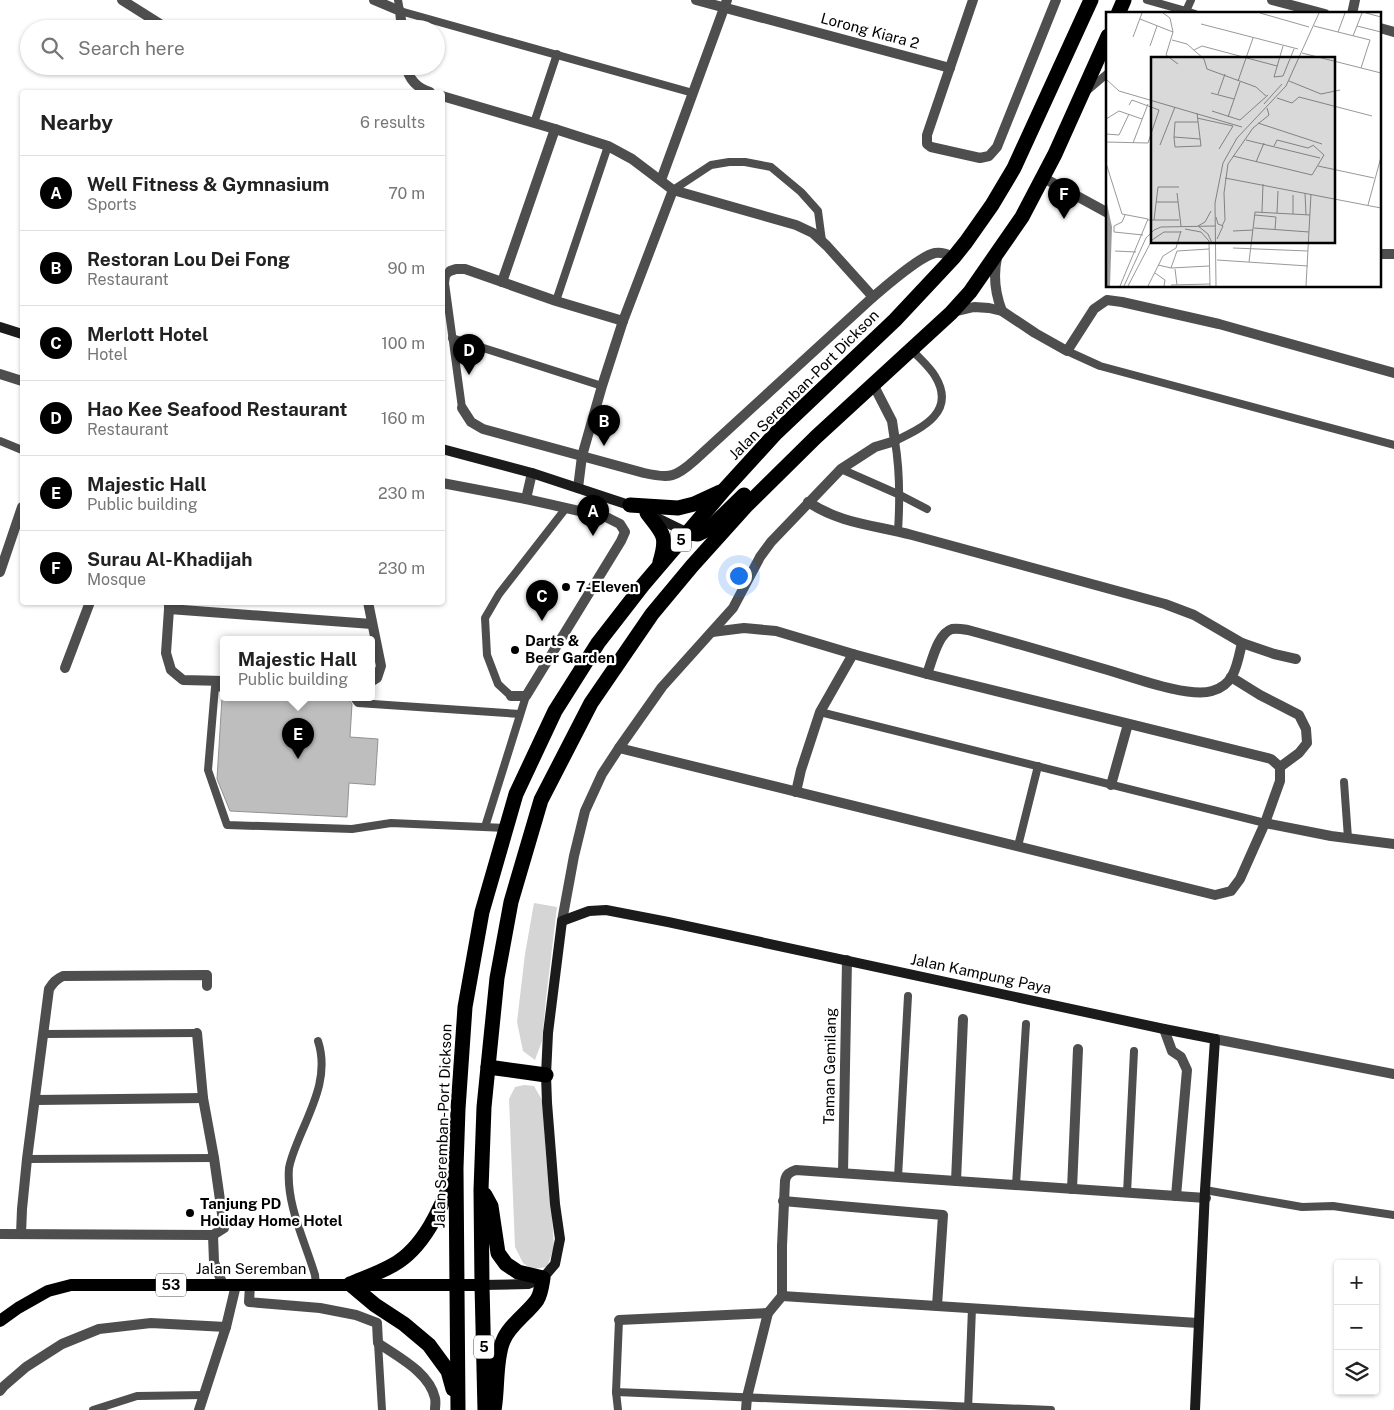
<!DOCTYPE html>
<html lang="en">
<head>
<meta charset="utf-8">
<style>
  body { margin:0; font-family:"Public Sans",sans-serif; background:#f2f2f2; color:#222 }
  .controls { position:absolute; right:15px; bottom:15px; display:grid; overflow:hidden; border-radius:5px; box-shadow:0 1px 4px #0004 }
  .controls button { width:45px; height:45px; display:grid; place-items:center; padding:0; border:0; border-bottom:1px solid #e0e0e0; background:#fff; color:#222; font:25px sans-serif }
  .you { position:absolute; left:738px; top:575px; width:18px; height:18px; margin:-12px; border:4px solid #fff; border-radius:50%; background:#1a73e8; box-shadow:0 0 0 8px #1a73e833 }
  .badge { display:grid; place-items:center; width:32px; height:32px; border-radius:50%; background:#000; color:#fff; font-size:16px; font-weight:700 }
  .pin { position:absolute; translate:-50% -41px; filter:drop-shadow(0 1px 2px #0008) }
  .pin::after { content:''; position:absolute; top:26px; width:18px; height:15px; background:inherit; clip-path:polygon(0 0,100% 0,50% 100%) }
  .popup { position:absolute; left:220px; top:636px; width:155px; height:65px; box-sizing:border-box; display:grid; place-content:center; border-radius:5px; background:#fff; filter:drop-shadow(0 1px 4px #0005); font-size:16px; white-space:nowrap; color:#767676 }
  .popup b { font-size:19px; color:#222 }
  .popup::after { content:''; position:absolute; left:50%; top:100%; margin-left:-10px; border:10px solid transparent; border-top-color:#fff }
  .list { margin:0; padding:0; list-style:none }
  h2 { display:flex; justify-content:space-between; align-items:center; height:65px; margin:0; padding:0 20px; font-size:21px }
  h2 small { font-size:16px; font-weight:400; color:#767676 }
  .list li { display:grid; grid-template-columns:32px 1fr auto; gap:15px; align-items:center; box-sizing:border-box; height:75px; padding:0 20px; border-top:1px solid #e0e0e0 }
  .list b { display:block; font-size:19px; white-space:nowrap }
  .list p { margin:0; font-size:16px; white-space:nowrap; color:#767676 }
  .list em { font-size:16px; font-style:normal; color:#767676 }
  .icon { flex:none; width:28px; height:28px; fill:none; stroke:currentColor; stroke-width:2; stroke-linecap:round; stroke-linejoin:round }
  .map { position:relative; flex:none; width:1394px; height:1410px; overflow:hidden }
  .search { position:absolute; background:#fff; box-shadow:0 1px 4px #0004; left:20px; top:20px; width:425px; height:55px; display:flex; align-items:center; gap:12px; box-sizing:border-box; padding:0 18px; border-radius:28px; color:#767676; font-size:19px }
  .panel { position:absolute; background:#fff; box-shadow:0 1px 4px #0004; left:20px; top:90px; width:425px; height:515px; border-radius:5px }
  .map>svg:first-child { display:block }
</style>
</head>
<body>
<div class="map">
<svg width="1394" height="1410" viewBox="0 0 1394 1410">
  <rect width="100%" height="100%" fill="#fff"/>
  <g fill="#d5d5d5">
    <polygon points="534,903 557,907 546,999 542,1041 535,1060 523,1051 517,1022 525,954"/>
    <polygon points="524,1085 534,1086 542,1100 546,1155 551,1201 554,1247 547,1267 532,1269 523,1263 515,1247 509,1099 515,1087"/>
  </g>
  <polygon fill="#bebebe" stroke="#929292" points="222,698 348,699 352,704 350,737 378,739 375,785 349,783 347,817 230,811 217,779"/>
  <g fill="none" stroke-linecap="round" stroke-linejoin="round">
    <g stroke="#4e4e4e" stroke-width="8">
      <polyline points="398,0 400,11 693,93"/>
      <polyline points="1147,0 1186,11 1191,0"/>
      <polyline points="1183,14 1186,11 1195,14"/>
      <polyline points="1088,90 1108,73"/>
      <polyline points="534,123 557,54"/>
      <polyline points="673,190 711,165 729,162 745,162 771,167 801,192 818,211 822,241"/>
      <polyline points="450,271 446,276 445,283 462,408"/>
      <polyline points="556,301 608,146"/>
      <polyline points="452,338 602,386"/>
      <polyline points="1067,351 1100,366 1394,445"/>
      <polyline points="0,441 22,450"/>
      <polyline points="841,469 900,495 927,509"/>
      <path d="M 898,531 C 900,500 900,471 895,441 C 922,428 957,412 935,376 C 929,366 919,358 911,349"/>
      <polyline points="224,688 215,687 208,770 227,825 352,829 391,823 506,828"/>
      <polyline points="511,696 498,684 487,655 485,618 499,594 566,508"/>
      <polyline points="354,698 358,703 520,714"/>
      <polyline points="820,712 1265,823"/>
      <polyline points="1344,782 1348,838"/>
      <polyline points="485,827 526,696"/>
      <polyline points="1018,846 1038,766"/>
      <polyline points="44,1034 197,1033"/>
      <polyline points="27,1159 214,1158"/>
      <polyline points="898,1177 908,996"/>
      <polyline points="1016,1185 1026,1024"/>
      <polyline points="1205,1190 1302,1207 1333,1206 1394,1215"/>
      <polyline points="1127,1193 1134,1051"/>
      <path d="M 316,1285 L 315,1275 C 305,1241 286,1205 289,1168 C 291,1157 296,1146 300,1136 C 313,1105 329,1075 318,1041"/>
      <polyline points="619,1320 616,1392 1051,1410"/>
      <polyline points="378,1343 382,1410"/>
      <polyline points="616,1392 618,1410"/>
      <polyline points="93,1410 137,1396 204,1395"/>
      <polyline points="968,1410 972,1308"/>
    </g>
    <g stroke="#4e4e4e" stroke-width="10">
      <polyline points="122,0 168,29"/>
      <polyline points="374,0 400,11 402,29"/>
      <polyline points="696,0 950,68"/>
      <polyline points="973,0 927,135 927,144 931,147 980,158 989,156 997,147 1056,0"/>
      <polyline points="1272,0 1325,14"/>
      <polyline points="1352,14 1355,0"/>
      <polyline points="1380,28 1394,32"/>
      <path d="M 406,66 C 409,80 417,88 430,92"/>
      <polyline points="442,96 555,129 608,146 632,159 673,190 796,225 813,233 827,246 873,297"/>
      <polyline points="1042,177 1108,213"/>
      <polyline points="661,180 727,0"/>
      <polyline points="1380,254 1394,254"/>
      <path d="M 997,258 C 993,276 995,293 1002,311"/>
      <polyline points="450,271 456,269 465,269 556,301 623,321"/>
      <polyline points="502,282 555,129"/>
      <polyline points="953,312 974,307 989,308 1002,311 1035,333 1067,351 1094,309 1107,300 1122,302 1219,324 1394,373"/>
      <polyline points="0,374 22,381"/>
      <path d="M 462,408 L 471,422 L 483,429 L 644,473 C 670,479 676,477 695,460 L 873,297 C 886,286 920,256 935,253 C 942,252 947,254 954,257"/>
      <polyline points="442,483 526,499 606,517 620,524 625,532 621,541 526,696 511,696"/>
      <polyline points="578,488 582,456 602,386 623,321 673,190"/>
      <polyline points="526,499 532,473"/>
      <path d="M 808,502 C 841,524 875,525 912,535 C 996,558 1081,581 1165,604 L 1194,615 L 1242,643 L 1274,654 L 1296,659"/>
      <polyline points="0,572 22,507"/>
      <polyline points="169,602 169,609 372,624"/>
      <polyline points="368,602 381,666 377,678 372,681"/>
      <polyline points="169,609 166,653 171,670 183,680 224,681"/>
      <polyline points="65,668 90,602"/>
      <path d="M 927,674 C 932,661 938,633 952,629 C 957,628 962,629 968,630 C 1016,643 1063,657 1111,671 C 1135,678 1189,698 1212,691 C 1235,685 1237,664 1242,643"/>
      <polyline points="1231,677 1260,695 1299,715 1306,729 1307,743 1299,753 1280,767"/>
      <polyline points="619,748 1215,895 1231,891 1240,879 1265,823 1280,781 1280,767 1271,759 927,674 853,654 776,631 744,628 712,632"/>
      <polyline points="1111,785 1128,724"/>
      <polyline points="796,792 801,770 820,712 853,654"/>
      <polyline points="1265,823 1331,836 1394,844"/>
      <polyline points="562,921 574,856 585,811 602,774 619,748 662,687 733,608 760,557 771,542 841,469 875,447 895,441 892,421 873,384"/>
      <polyline points="1164,1029 1172,1051 1181,1057 1187,1070 1176,1196"/>
      <polyline points="1215,1039 1394,1074"/>
      <polyline points="36,1100 203,1098"/>
      <polyline points="843,1173 847,960"/>
      <polyline points="956,1181 963,1019"/>
      <polyline points="1072,1189 1078,1049"/>
      <polyline points="783,1201 943,1215 937,1306"/>
      <polyline points="0,1234 213,1235 224,1228 214,1158 203,1098 197,1033"/>
      <path d="M 21,1234 L 22,1209 L 27,1159 L 49,989 C 53,983 56,979 63,976 L 207,975 L 207,986"/>
      <polyline points="213,1235 214,1262 223,1285"/>
      <path d="M 250,1285 L 249,1302 L 320,1308 L 356,1315 L 377,1323 L 378,1343 C 398,1357 429,1372 435,1398 C 436,1402 435,1406 435,1410"/>
      <polyline points="782,1296 1198,1323"/>
      <polyline points="619,1320 768,1313"/>
      <polyline points="0,1391 4,1386 26,1367 62,1344 99,1329 151,1323 226,1327"/>
      <polyline points="199,1410 226,1327 236,1285"/>
      <path d="M 746,1410 L 747,1397 L 768,1313 L 782,1296 L 782,1246 L 785,1181 C 786,1174 790,1172 796,1170 L 1206,1198"/>
    </g>
    <g stroke="#1b1b1b" stroke-width="10">
      <polyline points="0,327 22,334"/>
      <polyline points="442,449 532,473 635,507"/>
      <polyline points="651,515 688,533"/>
      <polyline points="482,1285 528,1284 543,1278 555,1264 560,1239 555,1204 547,1103 546,1075 548,1033 562,921 589,911 606,910 668,922 1164,1029 1215,1039 1205,1190 1195,1410"/>
    </g>
    <polyline stroke="#000" stroke-width="12" points="0,1321 18,1308 48,1291 71,1285 482,1285"/>
    <g stroke="#000" stroke-width="15">
      <polyline points="1118,14 1124,0"/>
      <polyline points="630,505 678,508 694,504 720,492"/>
      <path d="M 647,513 C 663,534 668,535 660,562"/>
      <polyline points="688,533 698,534 710,528 744,495"/>
      <polyline points="488,1067 546,1075"/>
      <path d="M 453,1177 C 441,1208 424,1248 393,1265 C 379,1273 364,1278 350,1284 L 375,1305 L 404,1324 L 429,1345 L 448,1371 L 453,1389"/>
      <path d="M 485,1195 L 491,1206 L 498,1253 L 506,1264 L 518,1272 L 543,1278 C 542,1284 541,1294 537,1300 C 528,1313 509,1325 503,1341 C 495,1360 498,1389 494,1410"/>
      <polyline points="458,1410 456,1168 458,1109 465,1007 482,912 516,794 555,711 598,643 643,585 724,490 776,433 895,320 954,257 966,242 992,205 1014,168 1091,0"/>
      <polyline points="485,1410 482,1285 481,1190 484,1107 488,1067 497,978 511,902 541,800 591,703 652,614 692,566 746,506 816,437 951,313 970,292 1022,217 1055,154 1108,36"/>
    </g>
  </g>
  <g fill="#000" stroke="#fff" stroke-width="2">
    <circle cx="566" cy="587" r="5"/>
    <circle cx="515" cy="650" r="5"/>
    <circle cx="190" cy="1213" r="5"/>
  </g>
  <g text-anchor="middle" stroke-width="4.5" stroke-linejoin="round" paint-order="stroke">
    <g fill="#fff" stroke="#4c4c4c" stroke-width="1">
      <rect x="671" y="528.5" width="20" height="23" rx="4"/>
      <rect x="156" y="1273.5" width="30" height="23" rx="4"/>
      <rect x="474" y="1335.5" width="20" height="23" rx="4"/>
    </g>
    <g font-size="14" font-weight="bold" fill="#000">
      <text x="681" y="545">5</text>
      <text x="171" y="1290">53</text>
      <text x="484" y="1352">5</text>
    </g>
    <g font-size="15" fill="#000" stroke="#fff">
      <text transform="translate(870 31) rotate(15)" y="5">Lorong Kiara 2</text>
      <text transform="translate(804 385) rotate(-45)" y="5">Jalan Seremban-Port Dickson</text>
      <text transform="translate(981 974) rotate(12)" y="5">Jalan Kampung Paya</text>
      <text transform="translate(830 1066) rotate(-89)" y="5">Taman Gemilang</text>
      <text transform="translate(443 1126) rotate(-88)" y="5">Jalan Seremban-Port Dickson</text>
      <text x="251" y="1274">Jalan Seremban</text>
    </g>
    <g font-size="15" font-weight="bold" fill="#000" stroke="#fff" text-anchor="start">
      <text x="576" y="592">7-Eleven</text>
      <text x="525" y="646">Darts &amp;<tspan x="525" dy="17">Beer Garden</tspan></text>
      <text x="200" y="1209">Tanjung PD<tspan x="200" dy="17">Holiday Home Hotel</tspan></text>
    </g>
  </g>
  <g transform="translate(1106 12)">
    <rect width="275" height="275" fill="#fff"/>
    <path d="M 0,187 L 6,215 L 4,274 L 0,274 Z" fill="#9c9c9c"/>
    <path fill="none" stroke="#999" stroke-width="1" d="M 57,1 L 64,6 L 67,20 L 60,43 L 72,52M 154,1 L 203,15M 260,1 L 275,5M 34,7 L 67,20M 95,12 L 192,37M 208,14 L 264,28 L 255,56M 251,14 L 275,20M 232,20 L 239,1M 247,24 L 256,1M 27,25 L 36,1M 66,28 L 81,32 L 98,47 L 101,57 L 150,75 L 160,84M 44,34 L 51,14M 177,34 L 168,65 L 177,64 L 188,37M 88,38 L 96,34 L 171,54M 196,41 L 275,61M 0,67 L 13,79 L 136,115M 132,69 L 147,26M 183,69 L 215,82 L 234,78M 105,81 L 128,87M 112,82 L 119,62M 171,86 L 186,91 L 193,85 L 266,104M 158,92 L 176,72M 106,99 L 134,108 L 162,83M 122,105 L 134,70M 91,106 L 127,114 L 113,137M 0,107 L 13,99 L 36,107M 92,110 L 69,110 L 68,125 L 94,127M 152,111 L 216,132M 0,122 L 13,123 L 23,102M 68,125 L 69,135 L 95,134 L 91,101M 140,128 L 214,146M 0,130 L 42,131 L 53,98 L 26,88 L 23,93M 27,131 L 42,92M 54,133 L 69,95M 168,134 L 171,128 L 202,136 L 208,133M 127,144 L 206,163 L 218,143 L 208,134M 150,150 L 158,131M 0,151 L 16,202 L 42,207 L 14,274M 212,154 L 268,166M 119,166 L 275,196M 71,181 L 75,214M 199,181 L 200,203M 50,190 L 72,190M 262,193 L 275,145M 105,199 L 99,210 L 92,214 L 102,222 L 106,231M 156,200 L 157,172M 171,201 L 172,179M 187,202 L 187,183M 19,203 L 16,210 L 8,214 L 8,220 L 37,223M 149,203 L 170,205 L 169,217M 110,205 L 112,212 L 117,214 L 111,227M 42,208 L 73,208M 48,208 L 52,175 L 73,175M 116,214 L 119,208 L 118,181 L 122,152 L 147,116 L 163,103 L 161,96M 148,216 L 203,220M 79,217 L 95,220 L 103,229 L 104,274M 127,219 L 147,218M 127,236 L 202,239M 9,239 L 30,240M 111,248 L 202,254M 143,250 L 149,200 L 204,203M 52,253 L 65,256 L 103,254M 65,256 L 71,239 L 103,237M 69,257 L 71,273M 49,261 L 59,268 L 58,274M 65,273 L 104,272M 18,274 L 40,226 L 48,218 L 55,215 L 109,214M 22,274 L 46,228 L 58,220 L 75,220M 42,274 L 57,244 L 70,236 L 75,219M 110,274 L 109,191 L 117,151 L 131,126 L 180,74 L 213,1M 200,274 L 205,182"/>
    <path fill="#000" fill-opacity="0.15" stroke="#000" stroke-width="2.5" d="M 45,45 L 229,45 L 229,231 L 45,231 Z"/>
    <rect width="275" height="275" fill="none" stroke="#000" stroke-width="2.5"/>
  </g>
</svg>
<div class="controls">
<button>+</button>
<button>−</button>
<button><svg class="icon" aria-label="layers" viewBox="0 0 24 24"><path d="M12 4l9 5-9 5-9-5zM3 14l9 5 9-5"/></svg></button>
</div>
<div class="you"></div>
<div class="pin badge" style="left:593px;top:536px">A</div>
<div class="pin badge" style="left:604px;top:446px">B</div>
<div class="pin badge" style="left:542px;top:621px">C</div>
<div class="pin badge" style="left:469px;top:375px">D</div>
<div class="pin badge" style="left:298px;top:759px">E</div>
<div class="popup"><b>Majestic Hall</b>Public building</div>
<div class="pin badge" style="left:1064px;top:219px">F</div>
<div class="search"><svg class="icon" aria-label="search" viewBox="0 0 24 24"><circle cx="10" cy="10" r="6"/><path d="M15 15l6 6"/></svg>Search here</div>
<section class="panel">
<h2>Nearby<small>6 results</small></h2>
<ul class="list">
<li><span class="badge">A</span><div><b>Well Fitness &amp; Gymnasium</b><p>Sports</p></div><em>70 m</em></li>
<li><span class="badge">B</span><div><b>Restoran Lou Dei Fong</b><p>Restaurant</p></div><em>90 m</em></li>
<li><span class="badge">C</span><div><b>Merlott Hotel</b><p>Hotel</p></div><em>100 m</em></li>
<li><span class="badge">D</span><div><b>Hao Kee Seafood Restaurant</b><p>Restaurant</p></div><em>160 m</em></li>
<li><span class="badge">E</span><div><b>Majestic Hall</b><p>Public building</p></div><em>230 m</em></li>
<li><span class="badge">F</span><div><b>Surau Al-Khadijah</b><p>Mosque</p></div><em>230 m</em></li>
</ul>
</section>
</div>
</body>
</html>
